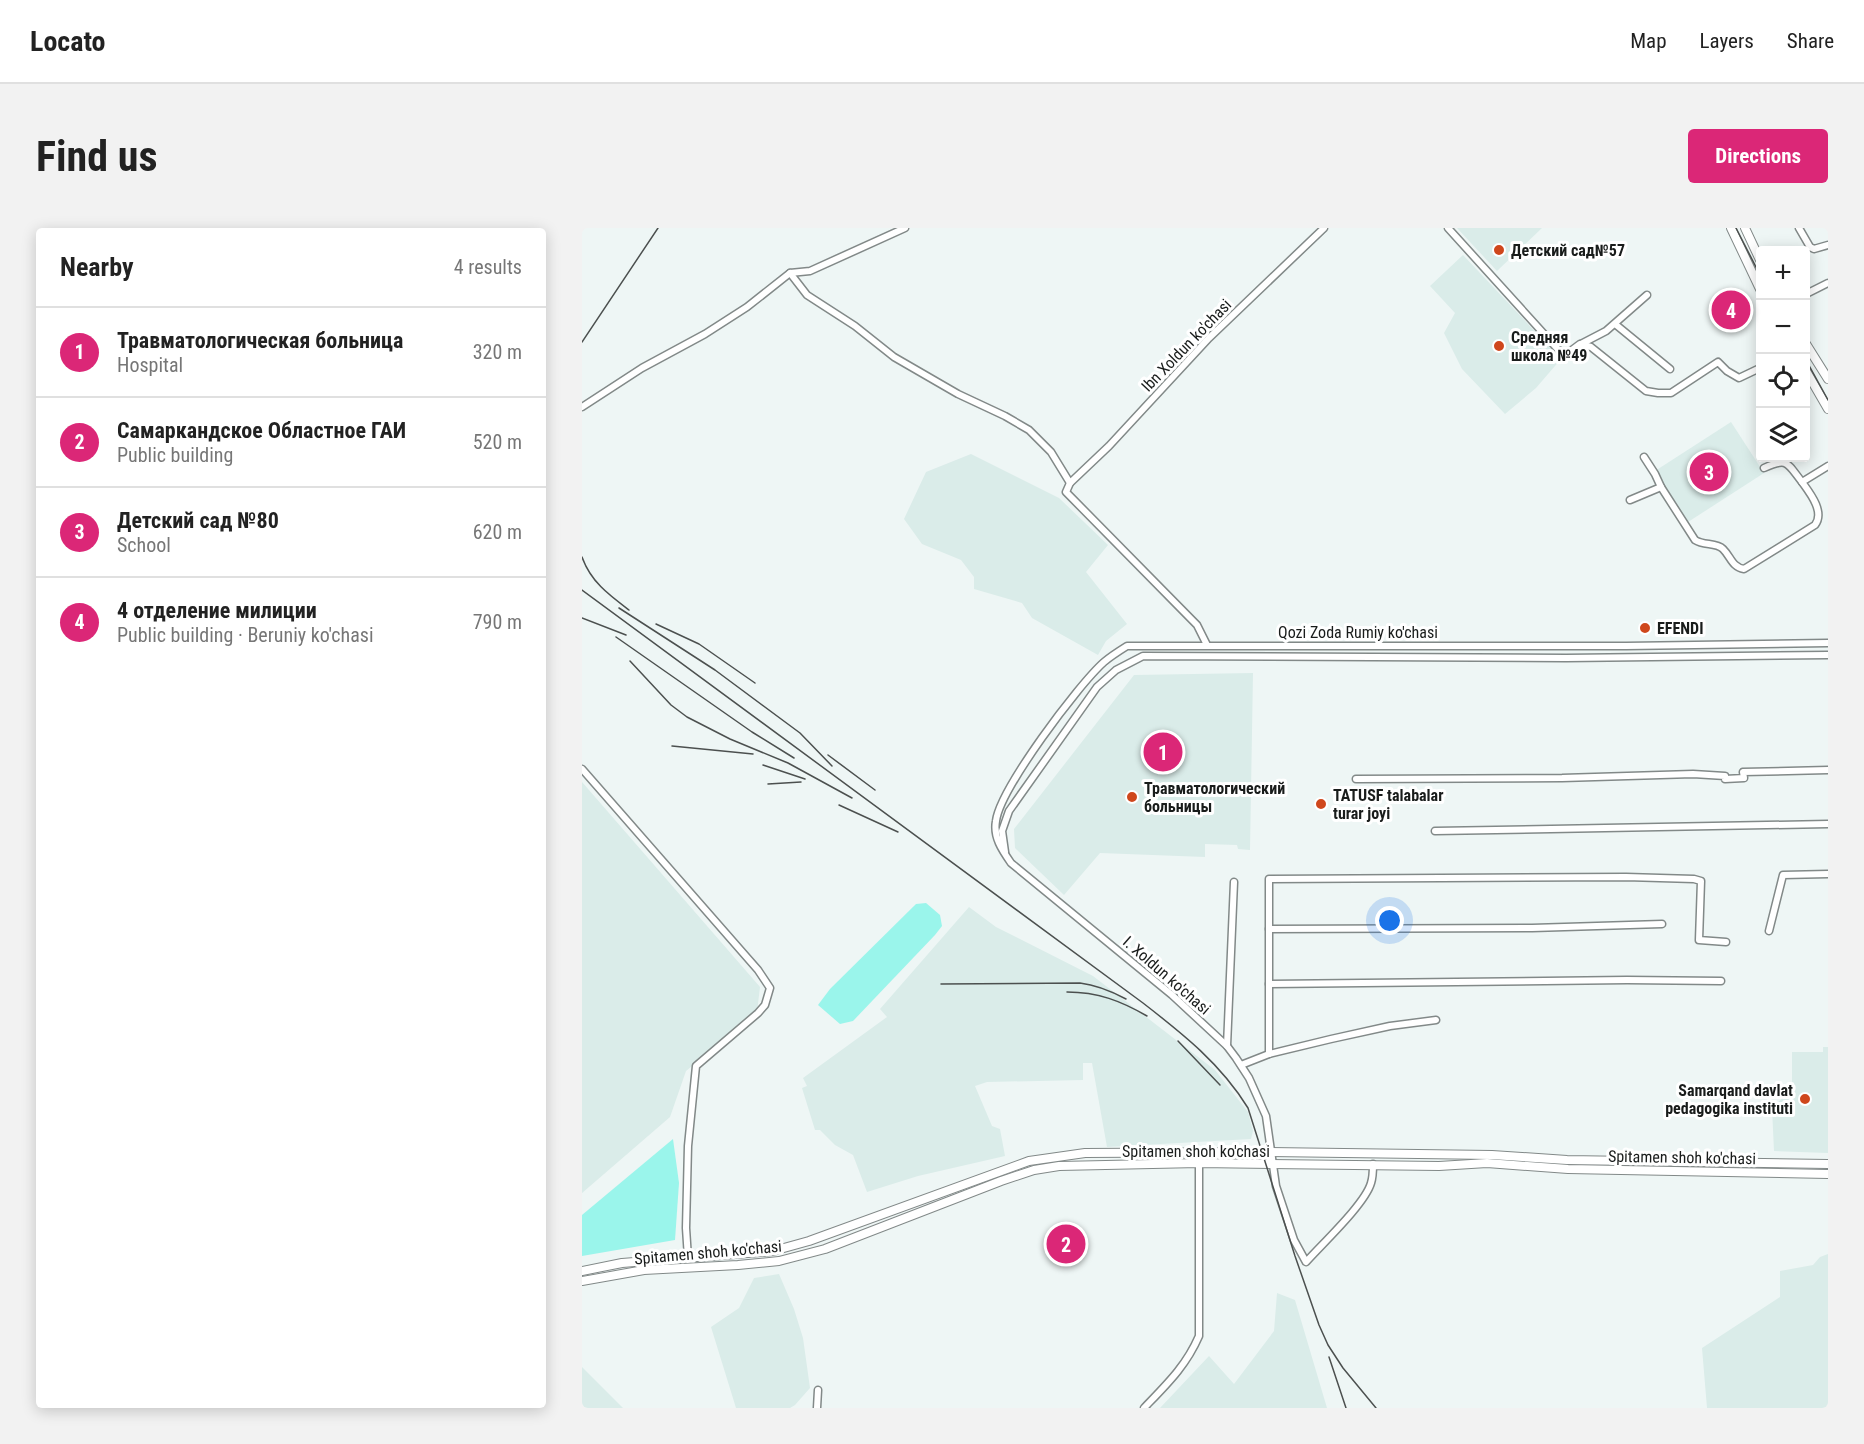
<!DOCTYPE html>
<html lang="en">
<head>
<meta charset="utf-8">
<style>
  body { margin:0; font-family:"Roboto Condensed",sans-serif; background:#f2f2f2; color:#222 }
  .controls { position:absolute; right:18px; top:18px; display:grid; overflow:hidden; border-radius:6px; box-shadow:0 3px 15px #0003 }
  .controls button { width:54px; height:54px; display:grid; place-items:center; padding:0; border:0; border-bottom:2px solid #e0e0e0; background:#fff; color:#222; font:30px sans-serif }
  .you { position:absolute; left:808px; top:693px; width:21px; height:21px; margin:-15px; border:4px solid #fff; border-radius:50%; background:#1a73e8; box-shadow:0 0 0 9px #1a73e833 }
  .badge { display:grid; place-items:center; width:39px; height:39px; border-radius:50%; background:#db2777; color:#fff; font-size:20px; font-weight:700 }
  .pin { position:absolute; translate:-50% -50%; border:3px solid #fff; box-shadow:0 2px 6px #0006 }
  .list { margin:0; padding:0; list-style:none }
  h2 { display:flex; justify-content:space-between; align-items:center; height:78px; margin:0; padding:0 24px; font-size:26px }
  h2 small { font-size:20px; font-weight:400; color:#767676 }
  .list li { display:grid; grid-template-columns:39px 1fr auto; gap:18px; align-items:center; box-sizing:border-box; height:90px; padding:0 24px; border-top:2px solid #e0e0e0 }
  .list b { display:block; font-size:22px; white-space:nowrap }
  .list p { margin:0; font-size:20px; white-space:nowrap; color:#767676 }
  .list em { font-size:20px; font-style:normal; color:#767676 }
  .icon { flex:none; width:33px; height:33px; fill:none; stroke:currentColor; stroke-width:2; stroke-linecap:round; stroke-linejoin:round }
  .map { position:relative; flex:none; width:1246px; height:1180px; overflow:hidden; border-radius:6px }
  header { display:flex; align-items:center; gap:36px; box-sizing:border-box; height:84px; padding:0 30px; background:#fff; border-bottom:2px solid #e0e0e0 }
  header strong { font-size:28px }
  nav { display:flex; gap:33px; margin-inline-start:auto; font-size:21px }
  .intro { display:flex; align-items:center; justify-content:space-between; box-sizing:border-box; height:144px; padding:0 36px }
  h1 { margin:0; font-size:42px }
  .button { padding:15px 27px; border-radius:6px; background:#db2777; color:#fff; font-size:21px; font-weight:700 }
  main { display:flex; gap:36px; padding:0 36px }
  aside { flex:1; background:#fff; border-radius:6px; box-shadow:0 3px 15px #0003 }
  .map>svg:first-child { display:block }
</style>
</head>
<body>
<header>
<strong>Locato</strong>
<nav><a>Map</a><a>Layers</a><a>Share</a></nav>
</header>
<div class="intro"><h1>Find us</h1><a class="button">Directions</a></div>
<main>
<aside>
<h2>Nearby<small>4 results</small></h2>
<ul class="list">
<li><span class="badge">1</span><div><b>Травматологическая больница</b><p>Hospital</p></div><em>320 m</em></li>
<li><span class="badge">2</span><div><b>Самаркандское Областное ГАИ</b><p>Public building</p></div><em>520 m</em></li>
<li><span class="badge">3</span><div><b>Детский сад №80</b><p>School</p></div><em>620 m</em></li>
<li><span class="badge">4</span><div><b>4 отделение милиции</b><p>Public building · Beruniy ko'chasi</p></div><em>790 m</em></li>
</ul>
</aside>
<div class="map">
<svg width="1246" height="1180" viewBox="0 0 1246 1180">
  <rect width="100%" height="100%" fill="#eef6f5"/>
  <g fill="#daece9">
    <polygon points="875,0 960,0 915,43"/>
    <polygon points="881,27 979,131 954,160 923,186 880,141 862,105 873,85 848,58"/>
    <polygon points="1149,194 1182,245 1106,294 1073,243"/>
    <polygon points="389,226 477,270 526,317 504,344 545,396 524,413 516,427 450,390 440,375 392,361 392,349 379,332 340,316 322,291 344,244"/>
    <polygon points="671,445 668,622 656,621 655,617 623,616 623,629 518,625 482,667 433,620 432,601 552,447"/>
    <polygon points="0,554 178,759 175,784 104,843 88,889 0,965"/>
    <polygon points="387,679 414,699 511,748 633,842 666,884 671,903 669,911 525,919 510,835 501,835 501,852 405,854 393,858 410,898 418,901 423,928 336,948 285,964 271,927 253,917 238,902 233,902 220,860 225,858 221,850 305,789 298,781"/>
    <polygon points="1241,819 1246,819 1246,925 1192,923 1190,880 1210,861 1210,824 1241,824"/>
    <polygon points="1246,1026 1246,1180 1125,1180 1120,1120 1198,1069 1198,1043 1231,1037 1238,1029"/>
    <polygon points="197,1046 212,1081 221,1110 228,1160 213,1177 208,1180 154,1180 129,1099 157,1080 172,1050"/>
    <polygon points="695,1065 713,1072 745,1180 578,1180 627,1128 652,1156 692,1103"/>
    <polygon points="0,1139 41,1180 0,1180"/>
  </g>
  <g fill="#9af5eb">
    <polygon points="344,675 358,687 360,698 353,707 271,793 258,796 236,777 248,761 334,676"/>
    <polygon points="91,911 97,955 93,1012 0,1028 0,987"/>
  </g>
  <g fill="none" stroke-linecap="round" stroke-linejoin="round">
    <defs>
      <g id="minor">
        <polyline points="866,0 982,128 998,116 1009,119 1064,163 1076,165 1089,165 1136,134 1145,143 1157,150 1178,140"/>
        <polyline points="1217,0 1228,19 1232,21 1246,17"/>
        <polyline points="208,45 225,67 273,98 312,129 376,166 423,188 447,202 469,224 488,255"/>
        <polyline points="1224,66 1246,55"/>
        <polyline points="1033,96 1088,141"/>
        <polyline points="999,116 1024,103 1065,67"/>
        <polyline points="0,179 60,140 123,106 165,79 208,45 228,43 323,0"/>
        <polyline points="1062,229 1073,246 1079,259"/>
        <path d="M 1182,240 C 1206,229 1205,235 1220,254"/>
        <path d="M 1048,272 L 1079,259 L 1113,312 C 1122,318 1134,314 1141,321 C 1149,329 1150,339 1162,341 L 1233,297 C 1243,284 1228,265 1220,254 L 1246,238"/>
        <polyline points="625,417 615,397 484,264 488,255 527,218 627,110 742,0"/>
        <polyline points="0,541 176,742 188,760 183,777 176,785 114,838 106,918 104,1000 106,1030"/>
        <polyline points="774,551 980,550 1111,546 1143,548 1143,551 1162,550 1161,544 1246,542"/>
        <polyline points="853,603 1246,596"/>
        <polyline points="423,624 420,603 427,583 515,459 534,442 561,428 984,430 1246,427"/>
        <polyline points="687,701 950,700 1080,696"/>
        <polyline points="1187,703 1201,647 1246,646"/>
        <polyline points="687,756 1045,752 1139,753"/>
        <polyline points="645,818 652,654"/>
        <polyline points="687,826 687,651 1044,649 1112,651 1119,653 1117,712 1144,714"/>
        <polyline points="659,837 687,826 749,811 808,798 854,792"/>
        <path d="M 791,936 C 791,943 791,949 789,955 C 783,976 740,1016 724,1034 L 712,1012 L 694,958 L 684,888 L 667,850 L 654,830 L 645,818 L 590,767 L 429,635 C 420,622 411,609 414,593 C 418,561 496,457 522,434 C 529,428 537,423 545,418 L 1044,418 L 1246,415"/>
        <polyline points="235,1180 236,1162"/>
        <path d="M 562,1180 C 585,1156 604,1138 617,1108 L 617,935"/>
      </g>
      <g id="major">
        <polyline points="1149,0 1178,61"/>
        <polyline points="1163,0 1178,32"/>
        <polyline points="1224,116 1246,151"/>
        <polyline points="1224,143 1246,181"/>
        <polyline points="0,1043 40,1035 191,1023 227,1013 447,933 503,925 679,924 910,927 985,932 1246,936"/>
        <polyline points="0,1053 62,1042 156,1037 197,1033 243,1021 419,953 452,942 477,938 617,935 857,938 905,935 986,941 1246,946"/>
      </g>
    </defs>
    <use href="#minor" stroke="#828988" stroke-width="9"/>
    <use href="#major" stroke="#828988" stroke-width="10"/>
    <use href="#minor" stroke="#fff" stroke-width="6"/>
    <use href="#major" stroke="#fff" stroke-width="8"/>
    <g stroke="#4c504f" stroke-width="1.5">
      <polyline points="1154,0 1178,47"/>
      <polyline points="1224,132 1246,172"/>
    </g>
    <g stroke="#4c504f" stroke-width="1.5">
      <polyline points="0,114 76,0"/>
      <path d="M 0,329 C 9,354 27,367 47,382"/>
      <path d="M 0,362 L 561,775 C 601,806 639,836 666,880 L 713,1028 L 737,1097 L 746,1117 L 761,1140 L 794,1180"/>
      <polyline points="37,380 133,442 218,505 250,538"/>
      <polyline points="0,390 44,407"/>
      <polyline points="74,396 117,416 173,455"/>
      <polyline points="34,409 170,504 212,530"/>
      <polyline points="48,433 89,477 105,489 148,511 206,535 270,570"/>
      <polyline points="90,518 171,526"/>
      <polyline points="246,527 293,562"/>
      <polyline points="181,537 223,551"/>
      <polyline points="186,556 219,554"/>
      <polyline points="257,577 316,604"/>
      <path d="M 359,756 L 498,755 C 515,757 529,763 544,771"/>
      <path d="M 485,764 C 516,764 539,773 565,788"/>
      <polyline points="596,813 638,857"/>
      <polyline points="747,1129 764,1180"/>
    </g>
  </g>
  <g fill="#cf471c" stroke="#fff" stroke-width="2">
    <circle cx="917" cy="22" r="6"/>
    <circle cx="917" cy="118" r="6"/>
    <circle cx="1063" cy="400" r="6"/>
    <circle cx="550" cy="569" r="6"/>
    <circle cx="739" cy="576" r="6"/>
    <circle cx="1223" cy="871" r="6"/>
  </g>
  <g text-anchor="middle" stroke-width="6" stroke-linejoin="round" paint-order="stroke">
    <g font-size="16" font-weight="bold" fill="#191c1b" stroke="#fff" text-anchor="start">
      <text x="929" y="28">Детский сад№57</text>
      <text x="929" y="115">Средняя<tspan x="929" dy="18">школа №49</tspan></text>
      <text x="1075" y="406">EFENDI</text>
      <text x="562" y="566">Травматологический<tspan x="562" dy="18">больницы</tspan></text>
      <text x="751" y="573">TATUSF talabalar<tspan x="751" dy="18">turar joyi</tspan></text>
      <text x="1211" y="868" text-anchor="end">Samarqand davlat<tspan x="1211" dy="18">pedagogika instituti</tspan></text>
    </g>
    <g font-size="16" fill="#191c1b" stroke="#fff">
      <text transform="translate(604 117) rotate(-46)" y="6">Ibn Xoldun ko'chasi</text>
      <text x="776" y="410">Qozi Zoda Rumiy ko'chasi</text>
      <text transform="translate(585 747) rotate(41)" y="6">I. Xoldun ko'chasi</text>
      <text x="614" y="929">Spitamen shoh ko'chasi</text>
      <text transform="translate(1100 929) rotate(1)" y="6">Spitamen shoh ko'chasi</text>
      <text transform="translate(126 1024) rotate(-5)" y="6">Spitamen shoh ko'chasi</text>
    </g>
  </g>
</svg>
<div class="controls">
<button>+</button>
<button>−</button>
<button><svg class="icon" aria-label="locate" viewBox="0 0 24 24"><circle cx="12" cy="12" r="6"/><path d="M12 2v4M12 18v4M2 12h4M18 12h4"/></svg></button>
<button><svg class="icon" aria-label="layers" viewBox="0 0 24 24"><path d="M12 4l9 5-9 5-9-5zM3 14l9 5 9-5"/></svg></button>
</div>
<div class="you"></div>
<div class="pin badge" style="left:581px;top:524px">1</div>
<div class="pin badge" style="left:484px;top:1016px">2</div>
<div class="pin badge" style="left:1127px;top:244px">3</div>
<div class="pin badge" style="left:1149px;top:82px">4</div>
</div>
</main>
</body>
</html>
